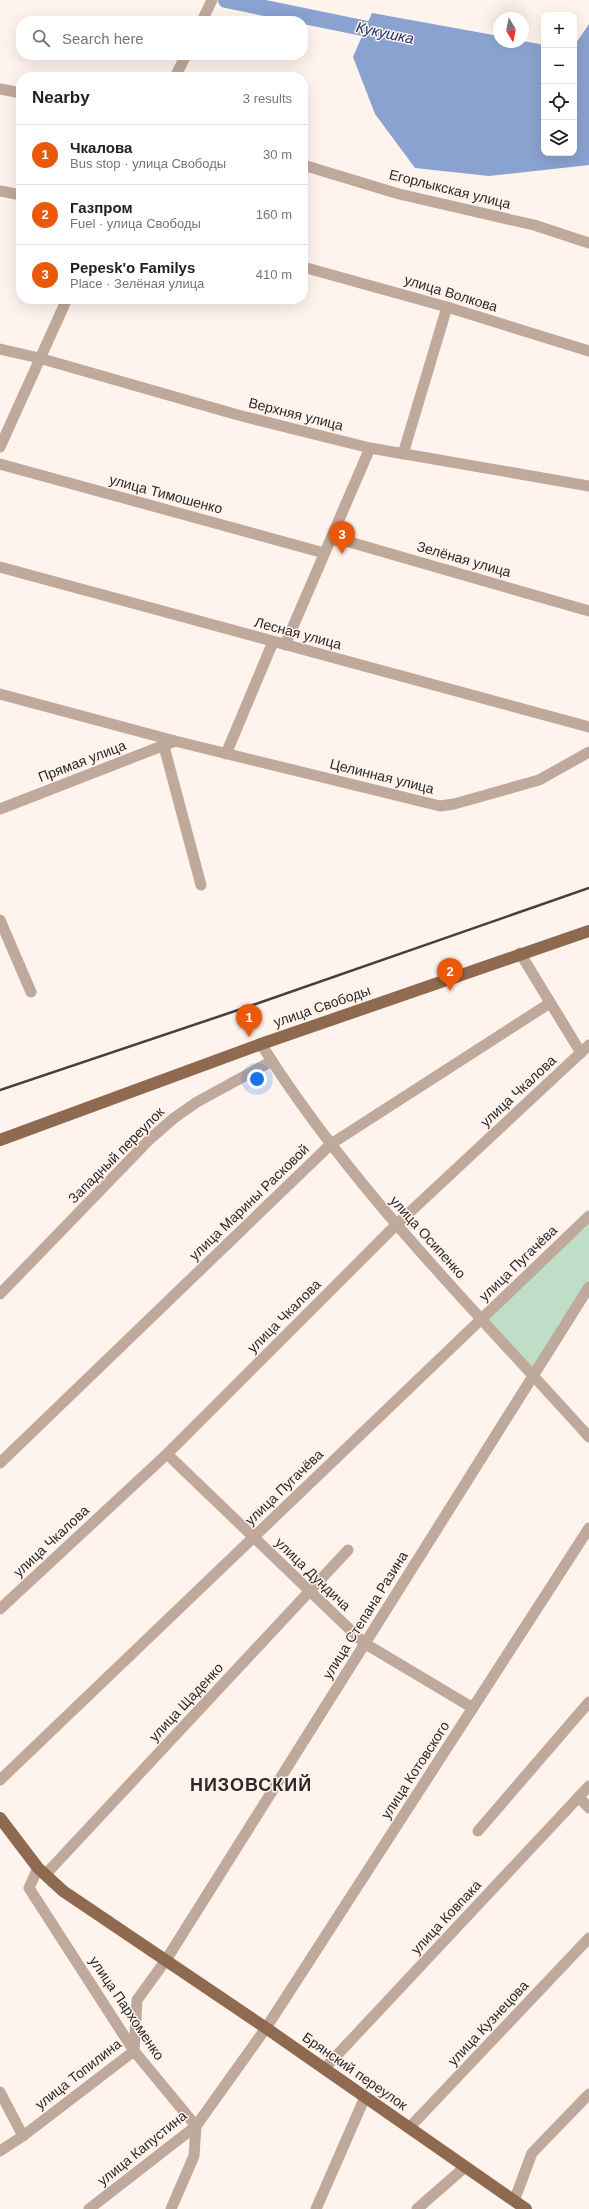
<!DOCTYPE html>
<html lang="en">
<head>
<meta charset="utf-8">
<style>
  body { margin:0; font-family:Arial,sans-serif; background:#f2f2f2; color:#222 }
  .controls { position:absolute; right:12px; top:12px; display:grid; overflow:hidden; border-radius:8px; box-shadow:0 4px 16px #0002 }
  .controls button { width:36px; height:36px; display:grid; place-items:center; padding:0; border:0; border-bottom:1px solid #e0e0e0; background:#fff; color:#222; font:20px sans-serif }
  .compass { position:absolute; left:493px; top:12px; width:36px; height:36px; border-radius:50%; background:#fff; box-shadow:0 4px 16px #0002; rotate:170deg }
  .you { position:absolute; left:257px; top:1079px; width:14px; height:14px; margin:-10px; border:3px solid #fff; border-radius:50%; background:#1a73e8; box-shadow:0 0 0 6px #1a73e833 }
  .badge { display:grid; place-items:center; width:26px; height:26px; border-radius:50%; background:#ea580c; color:#fff; font-size:13px; font-weight:700 }
  .pin { position:absolute; translate:-50% -33px; filter:drop-shadow(0 1px 2px #0008) }
  .pin::after { content:''; position:absolute; top:21px; width:14px; height:12px; background:inherit; clip-path:polygon(0 0,100% 0,50% 100%) }
  .list { margin:0; padding:0; list-style:none }
  h2 { display:flex; justify-content:space-between; align-items:center; height:52px; margin:0; padding:0 16px; font-size:17px }
  h2 small { font-size:13px; font-weight:400; color:#767676 }
  .list li { display:grid; grid-template-columns:26px 1fr auto; gap:12px; align-items:center; box-sizing:border-box; height:60px; padding:0 16px; border-top:1px solid #e0e0e0 }
  .list b { display:block; font-size:15px; white-space:nowrap }
  .list p { margin:0; font-size:13px; white-space:nowrap; color:#767676 }
  .list em { font-size:13px; font-style:normal; color:#767676 }
  .icon { flex:none; width:22px; height:22px; fill:none; stroke:currentColor; stroke-width:2; stroke-linecap:round; stroke-linejoin:round }
  .map { position:relative; flex:none; width:589px; height:2209px; overflow:hidden }
  .search { position:absolute; background:#fff; box-shadow:0 4px 16px #0002; left:16px; top:16px; width:292px; height:44px; display:flex; align-items:center; gap:10px; box-sizing:border-box; padding:0 14px; border-radius:16px; color:#767676; font-size:15px }
  .panel { position:absolute; background:#fff; box-shadow:0 4px 16px #0002; left:16px; top:72px; width:292px; height:232px; border-radius:16px }
  .map>svg:first-child { display:block }
</style>
</head>
<body>
<div class="map">
<svg width="589" height="2209" viewBox="0 0 589 2209">
  <rect width="100%" height="100%" fill="#fef3ed"/>
  <polygon fill="#bfdec8" points="589,1213 589,1287 534,1375 479,1316"/>
  <polygon fill="#89a2cf" points="372,13 499,36 499,42 523,41 544,45 544,153 574,153 574,46 589,24 589,165 489,176 415,168 375,114 353,57"/>
  <g fill="none" stroke-linecap="round" stroke-linejoin="round">
    <polyline stroke="#89a2cf" stroke-width="16" points="226,0 387,33"/>
    <g stroke="#bfa99b" stroke-width="11">
      <polyline points="202,21 212,0"/>
      <polyline points="175,77 186,55"/>
      <polyline points="0,89 21,93"/>
      <polyline points="303,165 399,194 534,225 589,243"/>
      <polyline points="0,191 21,195"/>
      <polyline points="303,267 447,307 589,351"/>
      <polyline points="0,349 39,358 238,415 370,448 589,486"/>
      <polyline points="0,447 67,299"/>
      <polyline points="403,454 447,307"/>
      <polyline points="0,464 324,553"/>
      <polyline points="332,537 589,611"/>
      <polyline points="0,567 589,727"/>
      <polyline points="285,645 370,448"/>
      <polyline points="0,694 175,741 440,806 454,804 539,780 589,752"/>
      <polyline points="162,739 201,885"/>
      <polyline points="226,754 273,642"/>
      <polyline points="0,809 175,741"/>
      <polyline points="0,920 31,992"/>
      <polyline points="520,953 581,1053"/>
      <path d="M 261,1044 C 352,1189 475,1310 589,1437"/>
      <polyline points="0,1294 150,1139 174,1118 197,1102 272,1061"/>
      <polyline points="167,1454 364,1643 473,1708"/>
      <polyline points="0,1463 331,1144 550,1003"/>
      <polyline points="0,1609 167,1454 396,1225 589,1045"/>
      <polyline points="0,1780 589,1216"/>
      <polyline points="579,1797 589,1808"/>
      <polyline points="478,1831 589,1702"/>
      <polyline points="38,1868 29,1888 134,2051 196,2126 194,2156 171,2209"/>
      <polyline points="45,1875 348,1550"/>
      <polyline points="324,2069 589,1786"/>
      <polyline points="0,2092 23,2136"/>
      <polyline points="409,2128 589,1938"/>
      <polyline points="0,2151 23,2136 134,2051 137,2000 166,1960 589,1287"/>
      <polyline points="514,2201 532,2153 589,2094"/>
      <polyline points="89,2209 196,2126 266,2028 589,1528"/>
      <polyline points="316,2209 365,2097"/>
      <polyline points="417,2209 465,2167"/>
    </g>
    <g stroke="#8f6950" stroke-width="12">
      <polyline points="0,1140 261,1044 589,931"/>
      <polyline points="0,1818 38,1868 63,1891 266,2028 526,2209"/>
    </g>
    <polyline stroke="#483f3a" stroke-width="2.5" points="0,1090 250,1006 589,888"/>
  </g>
  <g text-anchor="middle" stroke-width="3" stroke-linejoin="round" paint-order="stroke">
    <g font-size="14" fill="#312823" stroke="#fef3ed">
      <text transform="translate(450 189) rotate(14)" y="5">Егорлыкская улица</text>
      <text transform="translate(451 293) rotate(17)" y="5">улица Волкова</text>
      <text transform="translate(296 414) rotate(14)" y="5">Верхняя улица</text>
      <text transform="translate(166 494) rotate(15)" y="5">улица Тимошенко</text>
      <text transform="translate(464 559) rotate(16)" y="5">Зелёная улица</text>
      <text transform="translate(298 633) rotate(15)" y="5">Лесная улица</text>
      <text transform="translate(82 761) rotate(-21)" y="5">Прямая улица</text>
      <text transform="translate(382 776) rotate(14)" y="5">Целинная улица</text>
      <text transform="translate(322 1006) rotate(-19)" y="5">улица Свободы</text>
      <text transform="translate(518 1091) rotate(-43)" y="5">улица Чкалова</text>
      <text transform="translate(116 1155) rotate(-45)" y="5">Западный переулок</text>
      <text transform="translate(249 1202) rotate(-44)" y="5">улица Марины Расковой</text>
      <text transform="translate(428 1237) rotate(48)" y="5">улица Осипенко</text>
      <text transform="translate(518 1263) rotate(-44)" y="5">улица Пугачёва</text>
      <text transform="translate(284 1316) rotate(-45)" y="5">улица Чкалова</text>
      <text transform="translate(284 1487) rotate(-44)" y="5">улица Пугачёва</text>
      <text transform="translate(51 1541) rotate(-43)" y="5">улица Чкалова</text>
      <text transform="translate(313 1574) rotate(44)" y="5">улица Дундича</text>
      <text transform="translate(365 1615) rotate(-58)" y="5">улица Степана Разина</text>
      <text transform="translate(186 1702) rotate(-47)" y="5">улица Щаденко</text>
      <text transform="translate(415 1770) rotate(-57)" y="5">улица Котовского</text>
      <text transform="translate(446 1917) rotate(-47)" y="5">улица Ковпака</text>
      <text transform="translate(127 2008) rotate(56)" y="5">улица Пархоменко</text>
      <text transform="translate(488 2023) rotate(-47)" y="5">улица Кузнецова</text>
      <text transform="translate(355 2071) rotate(35)" y="5">Брянский переулок</text>
      <text transform="translate(78 2074) rotate(-38)" y="5">улица Топилина</text>
      <text transform="translate(142 2148) rotate(-39)" y="5">улица Капустина</text>
    </g>
    <g font-size="15" font-style="italic" fill="#1b366e" stroke="#fef3ed">
      <text transform="translate(385 33) rotate(12)" y="5">Кукушка</text>
    </g>
    <g font-size="18" font-weight="bold" letter-spacing="1" fill="#312823" stroke="#fef3ed">
      <text x="251" y="1791">НИЗОВСКИЙ</text>
    </g>
  </g>
</svg>
<div class="controls">
<button>+</button>
<button>−</button>
<button><svg class="icon" aria-label="locate" viewBox="0 0 24 24"><circle cx="12" cy="12" r="6"/><path d="M12 2v4M12 18v4M2 12h4M18 12h4"/></svg></button>
<button><svg class="icon" aria-label="layers" viewBox="0 0 24 24"><path d="M12 4l9 5-9 5-9-5zM3 14l9 5 9-5"/></svg></button>
</div>
<svg class="compass" viewBox="-18 -18 36 36"><path d="M0-13l5 13h-10z" fill="#e53935"/><path d="M0 13l5-13h-10z" fill="#767676"/></svg>
<div class="you"></div>
<div class="pin badge" style="left:249px;top:1037px">1</div>
<div class="pin badge" style="left:450px;top:991px">2</div>
<div class="pin badge" style="left:342px;top:554px">3</div>
<div class="search"><svg class="icon" aria-label="search" viewBox="0 0 24 24"><circle cx="10" cy="10" r="6"/><path d="M15 15l6 6"/></svg>Search here</div>
<section class="panel">
<h2>Nearby<small>3 results</small></h2>
<ul class="list">
<li><span class="badge">1</span><div><b>Чкалова</b><p>Bus stop · улица Свободы</p></div><em>30 m</em></li>
<li><span class="badge">2</span><div><b>Газпром</b><p>Fuel · улица Свободы</p></div><em>160 m</em></li>
<li><span class="badge">3</span><div><b>Pepesk'o Familys</b><p>Place · Зелёная улица</p></div><em>410 m</em></li>
</ul>
</section>
</div>
</body>
</html>
